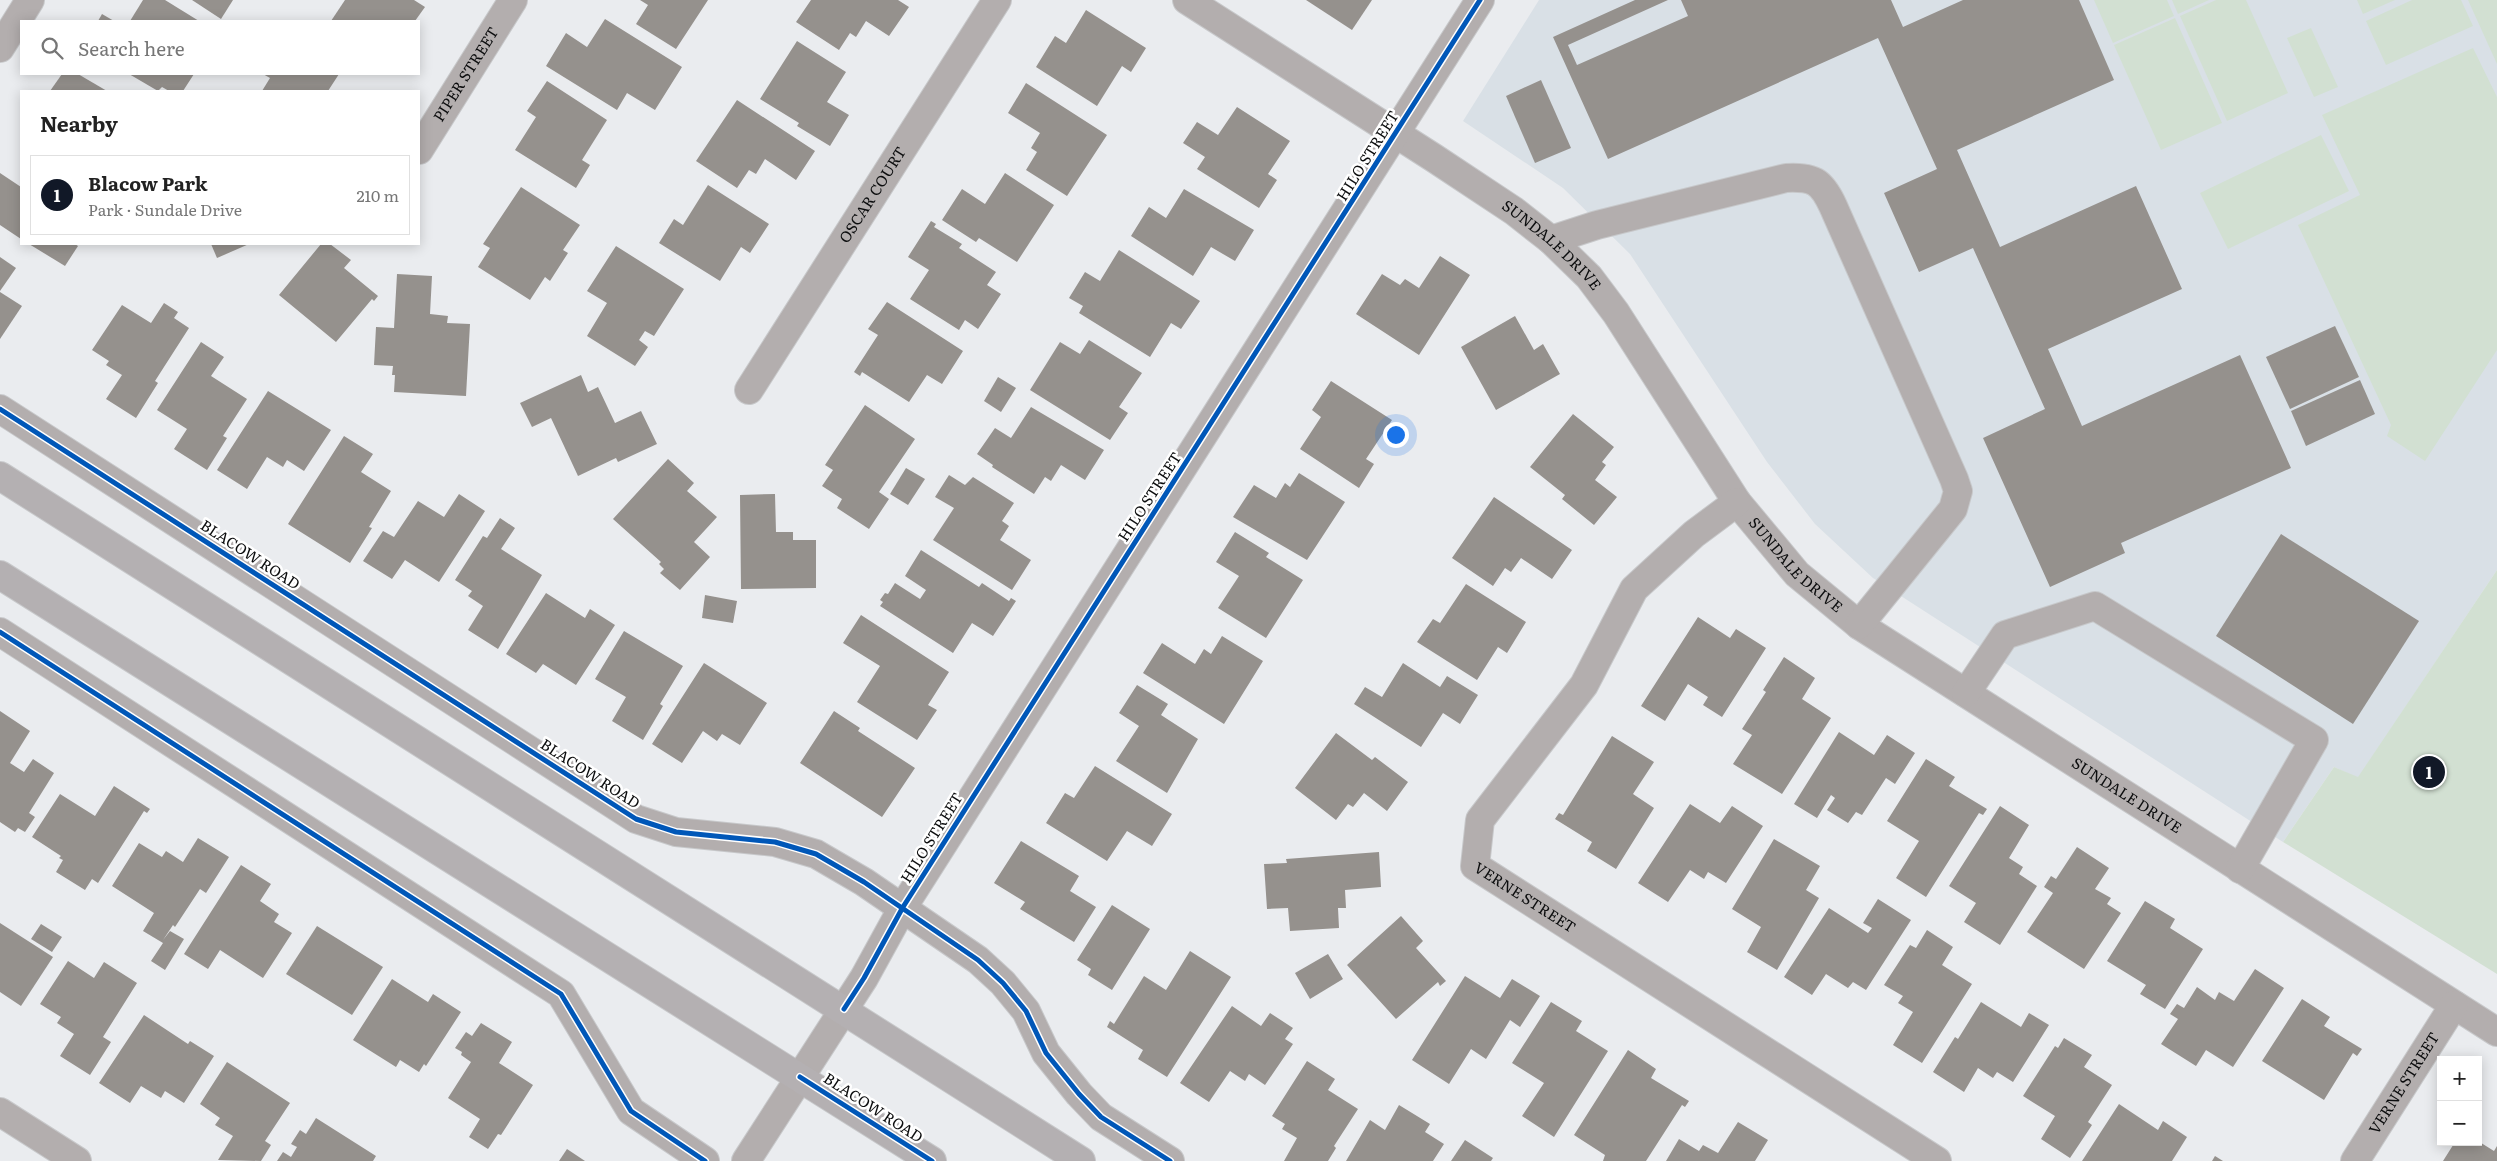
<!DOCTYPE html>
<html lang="en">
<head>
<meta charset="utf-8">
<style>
  body { margin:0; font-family:Literata,serif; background:#f6f6f6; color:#222 }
  .controls { position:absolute; right:15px; bottom:15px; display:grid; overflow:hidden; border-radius:0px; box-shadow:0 2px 12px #0003 }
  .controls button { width:45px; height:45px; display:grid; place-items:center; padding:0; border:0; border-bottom:1px solid #e0e0e0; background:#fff; color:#222; font:25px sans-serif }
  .you { position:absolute; left:1395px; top:434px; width:18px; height:18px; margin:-12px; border:4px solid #fff; border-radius:50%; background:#1a73e8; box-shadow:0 0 0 8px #1a73e833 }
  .badge { display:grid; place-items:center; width:32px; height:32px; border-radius:50%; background:#111827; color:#fff; font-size:16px; font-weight:700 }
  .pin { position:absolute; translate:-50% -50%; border:2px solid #fff; box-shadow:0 1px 5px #0006 }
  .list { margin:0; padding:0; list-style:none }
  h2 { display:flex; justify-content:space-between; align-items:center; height:65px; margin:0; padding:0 20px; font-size:21px }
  h2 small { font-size:16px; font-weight:400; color:#767676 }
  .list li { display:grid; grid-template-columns:32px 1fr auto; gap:15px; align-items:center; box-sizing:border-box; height:80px; margin:0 10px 10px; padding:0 10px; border:1px solid #e0e0e0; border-radius:0px }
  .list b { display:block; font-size:19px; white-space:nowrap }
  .list p { margin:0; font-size:16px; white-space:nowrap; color:#767676 }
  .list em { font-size:16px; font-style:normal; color:#767676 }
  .icon { flex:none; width:28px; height:28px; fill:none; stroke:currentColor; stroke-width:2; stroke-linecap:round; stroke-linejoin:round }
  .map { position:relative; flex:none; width:2497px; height:1161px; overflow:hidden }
  .search { position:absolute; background:#fff; box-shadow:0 2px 12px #0003; left:20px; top:20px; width:400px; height:55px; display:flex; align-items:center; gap:12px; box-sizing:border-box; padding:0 18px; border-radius:0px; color:#767676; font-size:19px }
  .panel { position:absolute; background:#fff; box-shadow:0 2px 12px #0003; left:20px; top:90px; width:400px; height:155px; border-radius:0px }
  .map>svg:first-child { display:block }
</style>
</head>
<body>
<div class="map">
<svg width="2497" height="1161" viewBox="0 0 2497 1161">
  <rect width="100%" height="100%" fill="#eaecef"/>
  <polygon fill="#d9e0e6" points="1539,0 2497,0 2497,570 2358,778 2334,767 2283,842 1873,578 1815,524 1767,462 1630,254 1563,188 1463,121"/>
  <g fill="#d2e0d2">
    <polygon points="2094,0 2167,0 2174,16 2113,43"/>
    <polygon points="2172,0 2209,0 2178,14"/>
    <polygon points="2216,0 2246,0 2288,93 2227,121 2180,16"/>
    <polygon points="2357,0 2395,0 2363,14"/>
    <polygon points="2412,0 2461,0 2473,26 2386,65 2366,21"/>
    <polygon points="2468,0 2497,0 2497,64"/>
    <polygon points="2175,18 2222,123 2161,150 2114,45"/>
    <polygon points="2311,28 2338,87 2314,97 2287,38"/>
    <polygon points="2473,48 2497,97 2497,350 2425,461 2387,436 2391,425 2298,225 2360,195 2322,115"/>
    <polygon points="2321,135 2349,191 2228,249 2200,193"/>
    <polygon points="2497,570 2497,974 2283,842 2334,767 2358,777"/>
  </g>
  <g fill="#95918d">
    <polygon points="143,0 165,0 199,21 130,21"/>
    <polygon points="192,0 233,0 221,19"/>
    <polygon points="345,0 414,0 425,7 415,21 331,21"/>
    <polygon points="640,0 708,0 676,49 636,24 648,5"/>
    <polygon points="811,0 898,0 909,7 889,36 866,21 856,37 850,33 839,50 796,22"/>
    <polygon points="1306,0 1372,0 1352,30"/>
    <polygon points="1635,0 1668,0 1568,45 1577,65 1688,16 1681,0 1891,0 1903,27 1963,0 2079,0 2114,80 1957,150 2000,247 2136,186 2182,289 2048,349 2082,426 2240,355 2291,468 2121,543 2125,553 2050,587 1983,438 2045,409 1973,248 1919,272 1884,193 1937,169 1878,38 1608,159 1553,37"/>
    <polygon points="1086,10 1146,48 1131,72 1122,66 1097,106 1036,67 1055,36 1066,43"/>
    <polygon points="102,14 114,21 98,21"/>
    <polygon points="605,19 682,67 655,110 627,93 617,110 546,66 566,33 587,47"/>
    <polygon points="797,41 846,72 827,102 849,115 830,146 797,126 799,123 760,99"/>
    <polygon points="62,74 78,74 107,91 50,91"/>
    <polygon points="129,74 194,74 183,91 169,91 162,87 158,91"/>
    <polygon points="263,74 339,74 328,91 262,91 270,78"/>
    <polygon points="1541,80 1571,148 1535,163 1506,96"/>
    <polygon points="547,81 607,120 582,160 590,165 576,188 515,150 536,117 527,111"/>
    <polygon points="1026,83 1107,135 1067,196 1026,170 1037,152 1031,148 1040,133 1008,113"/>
    <polygon points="737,100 815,151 796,180 765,159 756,174 749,170 737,188 696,161"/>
    <polygon points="1237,107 1290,141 1268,174 1277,180 1259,208 1197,169 1205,157 1183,143 1197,122 1218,135"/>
    <polygon points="0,173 21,187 21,239 0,225"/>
    <polygon points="1005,173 1054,205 1017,262 979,238 976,242 942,220 962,189 985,204"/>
    <polygon points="708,185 769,224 750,253 741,247 720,281 659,243 674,219 683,225"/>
    <polygon points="521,187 580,225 563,250 568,253 550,281 545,277 530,300 478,267 490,248 483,244"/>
    <polygon points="1184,189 1254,230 1235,261 1211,247 1193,276 1131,236 1149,207 1166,218"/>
    <polygon points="931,221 936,224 934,227 962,244 959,248 996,272 987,285 1001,294 978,329 965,320 959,330 910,299 929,270 908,257"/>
    <polygon points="29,244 75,244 78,246 65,266"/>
    <polygon points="211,244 249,244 217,258"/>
    <polygon points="321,244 330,244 351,260 344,268 378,296 374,301 372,299 336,342 279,295"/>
    <polygon points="616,246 684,289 654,336 645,331 639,340 648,347 635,366 587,336 607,303 587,291"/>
    <polygon points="1119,250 1200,301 1181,329 1171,323 1150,357 1079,313 1083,306 1069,298 1085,272 1100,281"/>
    <polygon points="1440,256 1470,275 1419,355 1356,314 1382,274 1400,285 1405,279 1419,288"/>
    <polygon points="0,257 16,268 0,291"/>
    <polygon points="397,274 432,276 430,314 448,316 447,323 470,324 466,396 394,392 395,375 392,375 393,366 374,365 376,327 394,328"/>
    <polygon points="0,292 22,306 0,339"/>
    <polygon points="887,302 963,351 942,384 927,375 909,402 862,372 860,376 854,372 878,335 868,329"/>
    <polygon points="164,303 178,312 174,318 189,328 155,381 158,383 136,418 106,399 122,375 106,365 109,361 92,350 122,305 151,323"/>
    <polygon points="1515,316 1534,350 1543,344 1560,374 1496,410 1461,347"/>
    <polygon points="2335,326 2359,377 2290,409 2266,357"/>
    <polygon points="1089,340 1142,373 1119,407 1128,413 1110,440 1030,390 1060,342 1080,354"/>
    <polygon points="201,342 224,357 211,376 247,399 223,436 227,438 207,470 174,449 187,429 157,410"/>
    <polygon points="581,375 588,392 598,387 615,423 641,411 657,444 618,462 616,458 578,476 551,418 532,427 520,403"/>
    <polygon points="998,377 1016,388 1001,412 984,401"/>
    <polygon points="2360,380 2375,414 2306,446 2291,411"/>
    <polygon points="1331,381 1392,420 1366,459 1374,464 1359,488 1300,449 1321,417 1312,410"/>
    <polygon points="268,391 331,430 304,471 287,460 283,467 267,457 247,489 217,470"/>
    <polygon points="865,405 915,439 879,492 889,499 869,529 837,508 842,499 822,486 833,470 825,465"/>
    <polygon points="1031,407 1104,450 1085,480 1061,465 1051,481 1045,477 1034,494 992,467 993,465 977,454 995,428 1011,438"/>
    <polygon points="1573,414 1614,447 1602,462 1606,465 1595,480 1617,497 1594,525 1562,499 1565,495 1530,467"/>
    <polygon points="344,436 373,454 361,472 391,491 369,527 372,528 350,563 288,524"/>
    <polygon points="668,459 694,483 687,491 717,517 694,542 710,557 680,590 660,573 664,569 659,564 661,562 613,519"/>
    <polygon points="906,468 925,479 908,505 890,494"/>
    <polygon points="1299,473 1345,502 1307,560 1233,517 1254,485 1276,498 1285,483 1290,487"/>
    <polygon points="949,475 965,485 973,477 1014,503 1002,521 1009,526 1000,540 1031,560 1012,590 933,540 954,508 935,497"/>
    <polygon points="459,494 485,511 439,582 405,560 392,579 363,561 383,531 394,537 418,501 444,517"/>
    <polygon points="775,494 776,532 793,532 793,540 816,540 816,588 741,589 740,495"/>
    <polygon points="1494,497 1572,550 1552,579 1521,558 1511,572 1505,568 1493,586 1452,558"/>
    <polygon points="500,518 515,528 501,549 542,575 498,649 468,630 483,606 468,596 472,591 455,580 483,536 487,538"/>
    <polygon points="1235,532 1269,553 1266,557 1303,580 1266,638 1218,608 1239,576 1216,562"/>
    <polygon points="2281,534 2419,621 2353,724 2216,636"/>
    <polygon points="921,550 979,587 982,583 1009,601 1011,598 1016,601 993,636 972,623 953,653 880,606 883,602 880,600 885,593 888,594 895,583 920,599 926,590 905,576"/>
    <polygon points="1466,584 1526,622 1507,653 1498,647 1477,680 1417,642 1433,619 1440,623"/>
    <polygon points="546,593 585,618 590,609 615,625 576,685 543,664 536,673 506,654"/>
    <polygon points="705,595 737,601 733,623 702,618"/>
    <polygon points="861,615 949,672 928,705 937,710 917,740 857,702 880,666 843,643"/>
    <polygon points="1698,617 1730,638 1736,629 1766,648 1722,717 1703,705 1708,697 1688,684 1665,721 1641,706"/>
    <polygon points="624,631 683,666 660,704 663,706 643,740 612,721 626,697 595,679"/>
    <polygon points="1222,636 1263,661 1224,724 1143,673 1162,643 1195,664 1204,649 1211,654"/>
    <polygon points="1784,657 1815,678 1802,699 1831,718 1782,794 1733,764 1752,735 1742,729 1766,692 1763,690"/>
    <polygon points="704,663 767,703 740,745 722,734 717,741 703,731 682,763 652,744"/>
    <polygon points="1403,663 1440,687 1447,676 1478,695 1460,724 1443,713 1421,747 1354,704 1365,687 1382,697"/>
    <polygon points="1137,685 1168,704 1161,715 1198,739 1167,793 1116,761 1139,726 1119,713"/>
    <polygon points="0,711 30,731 10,763 24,772 33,759 54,773 29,813 35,817 25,832 18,828 15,832 0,822"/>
    <polygon points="834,711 860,728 858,731 915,768 882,817 800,763"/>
    <polygon points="1839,732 1874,755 1887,735 1915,753 1895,784 1886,778 1862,815 1856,812 1848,823 1827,810 1835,798 1831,795 1817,818 1794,804"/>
    <polygon points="1336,733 1372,760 1375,757 1408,782 1387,811 1364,793 1353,807 1348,804 1336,820 1295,788"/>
    <polygon points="1612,736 1654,762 1633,794 1654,808 1616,869 1587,851 1592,842 1555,819 1559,813 1563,815"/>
    <polygon points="1926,759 1955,777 1949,786 1987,809 1983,815 1979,813 1926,897 1896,878 1919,841 1887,821"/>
    <polygon points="1095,766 1172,814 1152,846 1127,831 1107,861 1046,823 1065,793 1074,798"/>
    <polygon points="114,786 150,809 147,813 144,811 98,883 92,879 85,890 56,872 63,860 59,858 61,856 32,837 60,794 95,816"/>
    <polygon points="1690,804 1720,823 1732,806 1763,826 1726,883 1708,872 1704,879 1690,870 1668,902 1638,883"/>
    <polygon points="2000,806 2029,825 2009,858 2023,867 2019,874 2037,886 2000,945 1964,922 1976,903 1949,886"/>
    <polygon points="198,838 229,857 206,893 200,889 175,927 173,925 163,940 170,931 184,939 165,970 151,961 163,943 143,931 154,913 112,886 139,843 162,857 166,851 183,862"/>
    <polygon points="1774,839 1820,866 1806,890 1819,898 1777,970 1747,952 1761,927 1732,909"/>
    <polygon points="1021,841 1079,876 1070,891 1096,907 1074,942 1020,909 1025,902 994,883"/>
    <polygon points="2077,847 2109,868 2095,889 2111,898 2107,904 2121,913 2084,969 2027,932 2053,893 2044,887 2051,876 2056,879"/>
    <polygon points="1379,852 1381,887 1345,890 1346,908 1338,908 1339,928 1290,931 1288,908 1267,909 1264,864 1287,863 1286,859"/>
    <polygon points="241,865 271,884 260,901 279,914 274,922 292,933 263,978 220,950 208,969 184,954"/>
    <polygon points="1878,899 1911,920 1866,990 1853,982 1848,988 1826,974 1812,995 1784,977 1829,908 1868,933 1872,928 1863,923"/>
    <polygon points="2145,901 2175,919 2170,928 2203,949 2165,1009 2140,994 2146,985 2107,961"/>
    <polygon points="1112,905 1150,929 1112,990 1088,975 1091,969 1077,960"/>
    <polygon points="1401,916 1423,941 1416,948 1446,981 1440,986 1438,982 1396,1019 1347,965"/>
    <polygon points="0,923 53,957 21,1006 0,992"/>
    <polygon points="41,924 62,937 52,952 31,939"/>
    <polygon points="317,926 383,967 352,1015 286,974"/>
    <polygon points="1927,930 1953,947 1942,965 1972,984 1922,1063 1893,1045 1913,1012 1898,1003 1903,996 1884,985 1910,945 1916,948"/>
    <polygon points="1190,951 1231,977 1167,1077 1138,1059 1143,1050 1107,1027 1110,1021 1114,1024 1144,976 1166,990"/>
    <polygon points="1328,954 1343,979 1310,999 1295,973"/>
    <polygon points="68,961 94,978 104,962 137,983 103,1037 111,1042 90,1075 60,1056 74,1034 57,1023 61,1017 40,1004"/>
    <polygon points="2255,969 2284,988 2233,1067 2206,1050 2196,1066 2161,1044 2178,1019 2170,1014 2177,1004 2184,1008 2197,987 2215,1000 2219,992 2234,1001"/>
    <polygon points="1465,976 1500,998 1512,979 1540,996 1520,1027 1510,1020 1486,1059 1471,1049 1449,1084 1412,1060"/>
    <polygon points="392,979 428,1002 433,994 461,1012 426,1066 424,1064 419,1072 400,1060 396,1067 353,1040"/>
    <polygon points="2302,999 2330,1017 2324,1026 2362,1049 2357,1056 2353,1053 2324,1100 2262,1061"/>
    <polygon points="1551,1002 1582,1021 1576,1031 1608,1051 1554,1137 1522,1116 1544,1083 1512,1063"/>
    <polygon points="1981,1002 2021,1027 2029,1013 2049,1025 2013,1082 1997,1072 1993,1078 1978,1068 1964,1092 1933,1072 1955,1037 1958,1039"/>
    <polygon points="1232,1006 1261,1026 1270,1013 1293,1028 1285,1039 1293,1044 1265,1085 1249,1074 1245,1081 1230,1071 1209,1102 1180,1083"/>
    <polygon points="144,1015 188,1044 190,1041 214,1056 184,1103 165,1091 161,1098 141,1086 130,1103 99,1083"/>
    <polygon points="481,1023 512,1042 499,1063 533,1085 501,1135 498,1134 488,1149 469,1137 480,1119 448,1098 471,1062 461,1055 462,1052 455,1048 466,1032 472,1036"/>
    <polygon points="2064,1038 2092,1055 2084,1067 2112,1085 2088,1122 2092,1125 2070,1158 2041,1139 2055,1116 2023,1096 2055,1046 2058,1048"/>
    <polygon points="1628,1050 1656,1069 1651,1078 1689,1101 1685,1107 1682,1105 1646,1161 1603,1161 1605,1155 1574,1135"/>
    <polygon points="1307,1061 1335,1079 1328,1090 1358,1109 1334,1146 1336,1148 1328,1161 1284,1161 1297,1138 1282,1129 1285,1124 1272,1116"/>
    <polygon points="227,1062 290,1103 265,1141 271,1145 261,1161 218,1160 233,1136 215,1125 220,1118 200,1104"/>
    <polygon points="2119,1104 2158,1130 2163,1121 2187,1137 2172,1161 2082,1161"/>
    <polygon points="1399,1105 1430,1124 1425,1132 1444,1144 1433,1161 1346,1161 1370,1120 1385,1130"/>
    <polygon points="316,1118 376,1156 373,1161 277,1161 283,1152 291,1157 297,1147 291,1144 300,1130 306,1134"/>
    <polygon points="1738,1122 1768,1140 1755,1161 1666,1161 1679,1139 1699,1151 1703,1145 1718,1153"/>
    <polygon points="1465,1140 1493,1158 1491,1161 1451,1161"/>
    <polygon points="2478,1141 2494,1151 2497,1146 2497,1161 2443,1161 2455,1142"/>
    <polygon points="567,1149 585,1161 559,1161"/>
    <polygon points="2215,1156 2223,1161 2212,1161"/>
  </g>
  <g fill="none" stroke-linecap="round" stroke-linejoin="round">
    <defs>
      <g id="minor">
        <path id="s1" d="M 1187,0 L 1434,158 L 1514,211 L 1551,240 L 1589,277 L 1616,313 L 1737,502 L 1797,574 L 1859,625 L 2497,1032"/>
        <polyline points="0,48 30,0"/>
        <path id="s2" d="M 419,150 L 513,0"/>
        <path d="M 1551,240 L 1597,225 L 1786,178 C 1813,177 1821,180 1833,206 L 1954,479 L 1958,491 L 1953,509 L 1859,625"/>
        <path id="s3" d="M 749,390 L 997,0"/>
        <polyline points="0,409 636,819 676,832 775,842 816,854 864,882 978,960 1003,983 1026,1011 1046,1053 1079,1094 1101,1117 1170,1161"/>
        <path id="s4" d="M 1737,502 L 1694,534 L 1634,589 L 1584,685 L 1480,820 L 1475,866 L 1937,1161"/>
        <polyline points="0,632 561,994 631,1111 705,1161"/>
        <polyline points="1966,693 2005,635 2095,606 2314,740 2240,869"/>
        <polyline points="0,1112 77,1161"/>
        <polyline points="746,1161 864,978 903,907 1480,0"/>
        <path id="s5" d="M 2355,1161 L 2454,1005"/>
      </g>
      <g id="major">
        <polyline points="0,476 1081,1161"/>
        <polyline points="0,575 932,1161"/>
      </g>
    </defs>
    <use href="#minor" stroke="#c7c8ca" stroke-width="30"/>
    <use href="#major" stroke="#c7c8ca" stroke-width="30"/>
    <use href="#minor" stroke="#b3aeae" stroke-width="28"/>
    <use href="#major" stroke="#b4b0b2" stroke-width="28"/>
    <defs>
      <g id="cycleway">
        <polyline points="0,409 636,819 676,832 775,842 816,854 864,882 978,960 1003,983 1026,1011 1046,1053 1079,1094 1101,1117 1170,1161"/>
        <polyline points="0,632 561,994 631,1111 705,1161"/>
        <polyline points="844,1009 864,978 903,907 1480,0"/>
        <polyline points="800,1077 932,1161"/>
      </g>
    </defs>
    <use href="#cycleway" stroke="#fff" stroke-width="8"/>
    <use href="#cycleway" stroke="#0057b8" stroke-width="5"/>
  </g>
  <g text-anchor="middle" stroke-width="5" stroke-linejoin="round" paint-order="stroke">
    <g font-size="15" fill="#0c0d0e" stroke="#fff">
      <text dy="5" stroke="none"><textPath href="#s2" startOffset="89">PIPER STREET</textPath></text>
      <text transform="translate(1368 156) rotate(-58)" y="5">HILO STREET</text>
      <text dy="5" stroke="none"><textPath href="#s3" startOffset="231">OSCAR COURT</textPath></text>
      <text dy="5" stroke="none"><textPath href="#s1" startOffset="440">SUNDALE DRIVE</textPath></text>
      <text transform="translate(1150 497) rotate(-57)" y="5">HILO STREET</text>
      <text transform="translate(250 555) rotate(33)" y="5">BLACOW ROAD</text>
      <text dy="5" stroke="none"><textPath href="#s1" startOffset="845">SUNDALE DRIVE</textPath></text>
      <text transform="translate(590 774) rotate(33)" y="5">BLACOW ROAD</text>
      <text dy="5" stroke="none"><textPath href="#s1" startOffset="1250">SUNDALE DRIVE</textPath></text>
      <text transform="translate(932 838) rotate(-58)" y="5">HILO STREET</text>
      <text dy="5" stroke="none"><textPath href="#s4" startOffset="519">VERNE STREET</textPath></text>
      <text dy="5" stroke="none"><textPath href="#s5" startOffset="92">VERNE STREET</textPath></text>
      <text transform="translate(873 1108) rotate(33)" y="5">BLACOW ROAD</text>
    </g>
  </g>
</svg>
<div class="controls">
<button>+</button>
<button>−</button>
</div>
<div class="you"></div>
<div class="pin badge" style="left:2429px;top:772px">1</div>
<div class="search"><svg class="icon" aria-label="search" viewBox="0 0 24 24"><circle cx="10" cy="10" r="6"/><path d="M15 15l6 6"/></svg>Search here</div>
<section class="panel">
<h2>Nearby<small></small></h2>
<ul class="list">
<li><span class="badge">1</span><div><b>Blacow Park</b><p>Park · Sundale Drive</p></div><em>210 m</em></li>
</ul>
</section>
</div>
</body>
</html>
